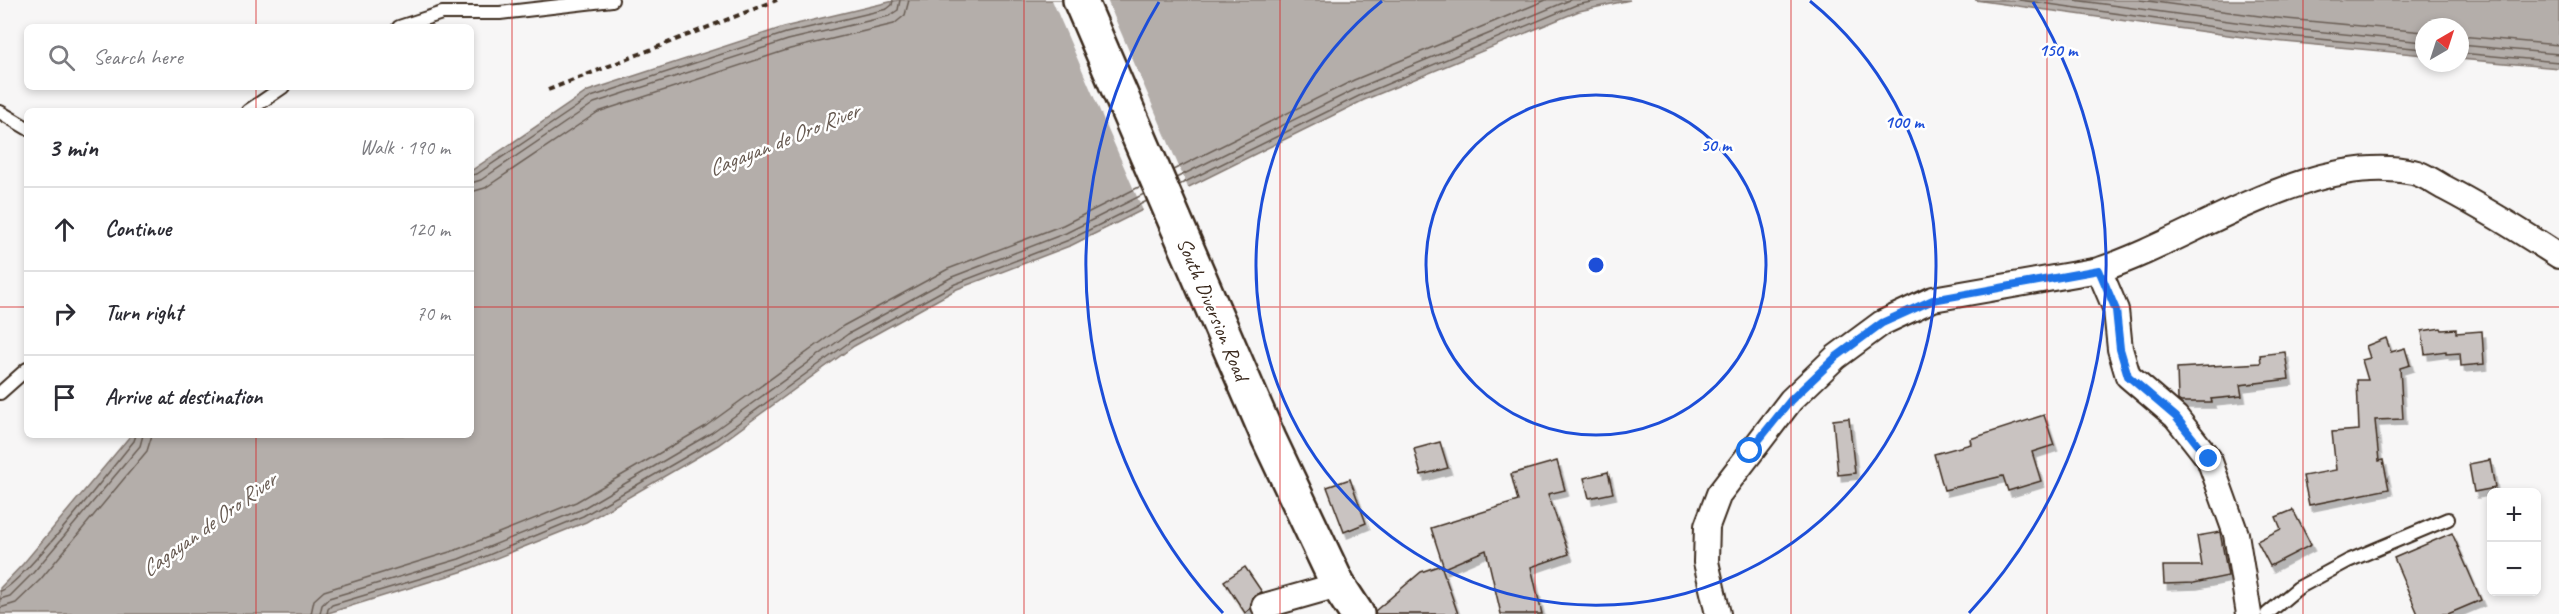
<!DOCTYPE html>
<html lang="en">
<head>
<meta charset="utf-8">
<style>
  body { margin:0; font-family:Caveat,sans-serif; background:#f2f2f3; color:#2b2b33 }
  .controls { position:absolute; right:18px; bottom:18px; display:grid; overflow:hidden; border-radius:9px; box-shadow:0 3px 9px #0003 }
  .controls button { width:54px; height:54px; display:grid; place-items:center; padding:0; border:0; border-bottom:2px solid #e1e1e2; background:#fff; color:#2b2b33; font:30px sans-serif }
  .compass { position:absolute; left:2415px; top:18px; width:54px; height:54px; border-radius:50%; background:#fff; box-shadow:0 3px 9px #0003; rotate:39deg }
  .stop { position:absolute; width:18px; height:18px; margin:-14px; border:4px solid #1a73e8; border-radius:50%; background:#fff }
  .stop.end { background:#1a73e8; border-color:#fff; box-shadow:0 2px 6px #0008 }
  .list { margin:0; padding:0; list-style:none }
  h2 { display:flex; justify-content:space-between; align-items:center; height:78px; margin:0; padding:0 24px; font-size:26px }
  h2 small { font-size:20px; font-weight:400; color:#7c7c81 }
  .list li { display:grid; grid-template-columns:39px 1fr auto; gap:18px; align-items:center; box-sizing:border-box; height:84px; padding:0 24px; border-top:2px solid #e1e1e2 }
  .list b { display:block; font-size:22px; white-space:nowrap }
  .list em { font-size:20px; font-style:normal; color:#7c7c81 }
  .icon { flex:none; width:33px; height:33px; fill:none; stroke:currentColor; stroke-width:2; stroke-linecap:round; stroke-linejoin:round }
  .map { position:relative; flex:none; width:2559px; height:614px; overflow:hidden }
  .search { position:absolute; background:#fff; box-shadow:0 3px 9px #0003; left:24px; top:24px; width:450px; height:66px; display:flex; align-items:center; gap:15px; box-sizing:border-box; padding:0 21px; border-radius:9px; color:#7c7c81; font-size:22px }
  .panel { position:absolute; background:#fff; box-shadow:0 3px 9px #0003; left:24px; top:108px; width:450px; height:330px; border-radius:9px }
  .map>svg:first-child { display:block }
</style>
</head>
<body>
<div class="map">
<svg width="2559" height="614" viewBox="0 0 2559 614">
  <defs>
    <filter id="shadow"><feDropShadow dx="3.5" dy="6" stdDeviation="0" flood-color="#0004"/></filter>
  </defs>
  <rect width="100%" height="100%" fill="#f7f6f6"/>
  <filter id="ink" filterUnits="userSpaceOnUse"><feTurbulence type="fractalNoise" baseFrequency=".0167" numOctaves="2"/><feDisplacementMap in="SourceGraphic" scale="12" xChannelSelector="R" yChannelSelector="G"/><feConvolveMatrix kernelMatrix="1 2 1 2 8 2 1 2 1" color-interpolation-filters="sRGB"/></filter>
  <g filter="url(#ink)">
    <g fill="#b4aeaa" stroke="#847972" stroke-width="1.5">
      <polygon points="898,0 1630,0 1579,11 1364,100 1072,245 957,289 854,346 718,445 586,522 464,571 325,614 0,614 0,588 23,564 131,435 471,435 471,171 588,91 784,27"/>
      <polygon points="1975,0 2559,0 2559,68 2460,59 2460,27 2424,27 2424,55 2264,40"/>
    </g>
    <polygon fill="#f7f6f6" points="1052,0 1107,0 1189,190 1144,213"/>
    <g fill="none" stroke-linecap="round" stroke-linejoin="round">
      <g stroke="#6b5f56" stroke-width="1.5">
        <polyline points="2019,0 2265,34 2424,49"/>
        <polyline points="2074,0 2265,26 2424,42"/>
        <polyline points="2140,0 2267,17 2424,32"/>
        <polyline points="2460,36 2559,45"/>
        <polyline points="2460,45 2559,54"/>
        <polyline points="2460,53 2559,62"/>
        <polyline points="1173,170 1354,80 1546,0"/>
        <polyline points="471,175 477,174 591,97 786,33 887,9 892,5 893,0"/>
        <polyline points="1176,178 1358,88 1570,0"/>
        <polyline points="471,183 481,180 594,103 788,40 889,16 898,10 900,0"/>
        <polyline points="1179,185 1361,95 1576,5 1601,0"/>
        <polyline points="471,192 485,188 598,112 790,49 894,24 905,15 909,0"/>
        <path d="M 0,591 C 17,590 116,463 134,441 L 136,435"/>
        <polyline points="0,599 10,596 33,573 140,446 143,435"/>
        <polyline points="0,608 16,603 40,580 147,451 152,435"/>
        <polyline points="311,614 314,600 324,591 456,550 576,502 706,426 843,326 948,269 1063,225 1141,186"/>
        <polyline points="320,614 322,605 329,598 459,559 580,510 711,433 848,334 952,277 1066,233 1144,194"/>
        <polyline points="327,614 328,609 332,605 462,566 583,516 715,440 851,341 955,284 1069,240 1147,201"/>
      </g>
    </g>
    <g fill="#c9c3c1" stroke="#3b2a1e" stroke-width="1.5" filter="url(#shadow)">
      <polygon points="2441,328 2442,330 2456,329 2456,333 2482,331 2484,364 2461,366 2460,353 2446,354 2446,351 2425,354 2422,331"/>
      <polygon points="2386,338 2391,352 2405,348 2410,365 2400,368 2403,419 2375,420 2379,461 2383,460 2389,489 2309,505 2303,476 2336,470 2332,432 2359,430 2357,380 2368,380 2362,360 2370,358 2366,346"/>
      <polygon points="2285,352 2289,379 2240,385 2242,396 2211,399 2212,402 2181,402 2178,400 2177,368 2261,363 2260,355"/>
      <polygon points="2044,415 2054,445 2032,452 2041,481 2008,491 2003,476 1944,490 1934,454 1971,444 1970,439"/>
      <polygon points="1849,418 1855,473 1838,475 1833,420"/>
      <polygon points="1440,442 1448,468 1421,475 1414,449"/>
      <polygon points="2490,460 2495,488 2474,492 2469,464"/>
      <polygon points="1557,461 1565,490 1548,494 1569,554 1531,567 1542,614 1501,614 1486,550 1444,568 1431,528 1518,501 1511,474"/>
      <polygon points="1608,472 1613,493 1589,498 1584,478"/>
      <polygon points="1350,479 1366,523 1344,532 1327,487"/>
      <polygon points="2293,510 2311,545 2270,566 2257,541 2281,529 2276,517"/>
      <polygon points="2220,532 2228,576 2194,583 2164,584 2163,566 2202,566 2197,536"/>
      <polygon points="2452,533 2481,600 2448,614 2418,614 2394,558"/>
      <polygon points="1441,565 1458,614 1376,614 1375,611 1421,572"/>
      <polygon points="1245,567 1262,592 1253,597 1250,609 1245,613 1224,581"/>
    </g>
    <g fill="none" stroke-linecap="round" stroke-linejoin="round">
      <defs>
        <g id="service">
          <polyline points="399,27 442,13 500,13 612,0"/>
          <polyline points="248,111 283,87"/>
          <polyline points="0,112 27,128"/>
          <polyline points="0,393 27,369"/>
          <polyline points="2267,614 2298,588 2348,561 2448,519"/>
        </g>
        <g id="minor">
          <polyline points="1264,606 1338,585"/>
          <polyline points="1718,614 1706,562 1707,526 1719,494 1791,400 1836,357 1882,323 1933,299 2099,270"/>
          <path d="M 2249,614 L 2236,534 L 2209,459 L 2176,417 L 2128,376 L 2120,349 L 2116,310 L 2099,270 C 2194,239 2310,151 2413,172 C 2424,174 2435,183 2445,188 C 2485,209 2522,232 2559,256"/>
        </g>
        <polyline id="secondary" points="1080,0 1269,439 1338,585 1357,614"/>
      </defs>
      <use href="#service" stroke="#3b2a1e" stroke-width="16"/>
      <use href="#minor" stroke="#3b2a1e" stroke-width="28"/>
      <use href="#secondary" stroke="#3b2a1e" stroke-width="38"/>
      <polyline stroke="#3b2a1e" stroke-width="4" stroke-dasharray="6 4.5" stroke-linecap="butt" points="548,90 777,0"/>
      <use href="#service" stroke="#fff" stroke-width="12"/>
      <use href="#minor" stroke="#fff" stroke-width="24"/>
      <use href="#secondary" stroke="#fff" stroke-width="33"/>
    </g>
  </g>
  <g fill="none" stroke-linecap="round" stroke-linejoin="round" filter="url(#ink)">
    <polyline stroke="#1a73e8" stroke-width="8" points="1750,451 1791,400 1836,357 1882,323 1933,300 2099,270 2116,310 2120,349 2128,376 2176,417 2209,459"/>
  </g>
  <path fill="none" stroke="#d62828" stroke-width="1.5" stroke-opacity="0.55" d="M 256,0 L 256,27M 512,0 L 512,614M 768,0 L 768,614M 1024,0 L 1024,614M 1280,0 L 1280,614M 1535,0 L 1535,614M 1791,0 L 1791,614M 2047,0 L 2047,614M 2303,0 L 2303,614M 256,87 L 256,111M 0,307 L 27,307M 471,307 L 2559,307M 256,435 L 256,614"/>
  <g fill="none" stroke="#1d4ed8" stroke-width="3">
    <circle cx="1596" cy="265" r="170"/>
    <path d="M1810 1A340 340 0 1 1 1382 1"/>
    <path d="M1223 613A510 510 0 0 1 1159 2M2033 2A510 510 0 0 1 1969 613"/>
  </g>
  <g text-anchor="middle" stroke-width="5" stroke-linejoin="round" paint-order="stroke">
    <g font-size="21" fill="#3b2a1e" stroke="#fff">
      <text transform="translate(1213 309) rotate(67)" y="7">South Diversion Road</text>
    </g>
    <g font-size="22" font-style="italic" fill="#65584f" stroke="#fff">
      <text transform="translate(783 139) rotate(-22)" y="8">Cagayan de Oro River</text>
      <text transform="translate(208 524) rotate(-36)" y="8">Cagayan de Oro River</text>
    </g>
  </g>
  <circle cx="1596" cy="265" r="9" fill="#1d4ed8" stroke="#fff" stroke-width="3"/>
  <g font-size="18" text-anchor="middle" font-weight="bold" fill="#1d4ed8" stroke="#fff" stroke-width="5" stroke-linejoin="round" paint-order="stroke">
    <text x="2058" y="56">150 m</text>
    <text x="1904" y="128">100 m</text>
    <text x="1716" y="151">50 m</text>
  </g>
</svg>
<div class="controls">
<button>+</button>
<button>−</button>
</div>
<svg class="compass" viewBox="-18 -18 36 36"><path d="M0-13l5 13h-10z" fill="#e53935"/><path d="M0 13l5-13h-10z" fill="#7c7c81"/></svg>
<div class="stop" style="left:1750px;top:451px"></div>
<div class="stop end" style="left:2209px;top:459px"></div>
<div class="search"><svg class="icon" aria-label="search" viewBox="0 0 24 24"><circle cx="10" cy="10" r="6"/><path d="M15 15l6 6"/></svg>Search here</div>
<section class="panel">
<h2>3 min<small>Walk · 190 m</small></h2>
<ul class="list">
<li><svg class="icon" aria-label="ahead" viewBox="0 0 24 24"><path d="M12 20V5M6 11l6-6 6 6"/></svg><div><b>Continue</b></div><em>120 m</em></li>
<li><svg class="icon" aria-label="right" viewBox="0 0 24 24"><path d="M7 20v-9h11M14 6l5 5-5 5"/></svg><div><b>Turn right</b></div><em>70 m</em></li>
<li><svg class="icon" aria-label="arrive" viewBox="0 0 24 24"><path d="M6 21V4h12l-3 4 3 4H6"/></svg><div><b>Arrive at destination</b></div></li>
</ul>
</section>
</div>
</body>
</html>
